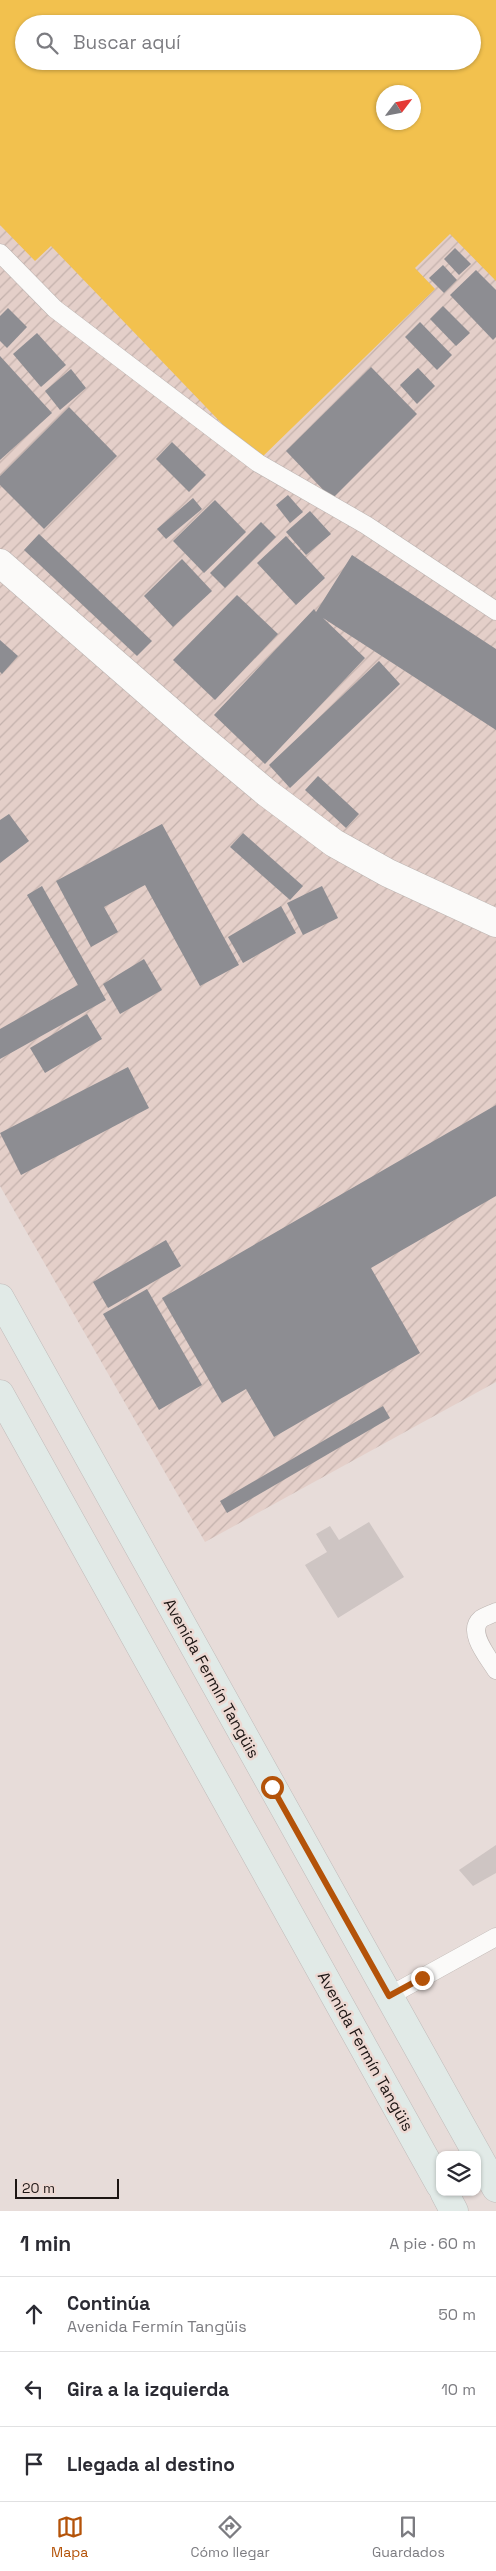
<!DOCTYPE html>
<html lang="es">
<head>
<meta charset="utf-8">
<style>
  body { margin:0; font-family:"Space Grotesk",sans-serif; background:#f7f7f7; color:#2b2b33 }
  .controls { position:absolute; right:15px; bottom:15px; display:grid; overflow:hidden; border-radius:10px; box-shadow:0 1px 4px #0004 }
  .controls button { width:45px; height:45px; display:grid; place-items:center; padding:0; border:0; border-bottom:1px solid #e1e1e2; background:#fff; color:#2b2b33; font:25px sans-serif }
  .compass { position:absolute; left:376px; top:85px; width:45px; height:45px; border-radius:50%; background:#fff; box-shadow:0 1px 4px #0004; rotate:58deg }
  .scale { position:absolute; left:15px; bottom:12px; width:104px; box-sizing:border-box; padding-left:5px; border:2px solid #1d1614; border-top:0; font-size:14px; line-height:18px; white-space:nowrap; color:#1d1614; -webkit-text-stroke:4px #edd9d3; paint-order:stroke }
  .stop { position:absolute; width:15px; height:15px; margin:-11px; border:4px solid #b45309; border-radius:50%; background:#fff }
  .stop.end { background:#b45309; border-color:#fff; box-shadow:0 1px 5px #0008 }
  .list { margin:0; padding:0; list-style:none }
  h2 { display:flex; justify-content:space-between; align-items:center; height:65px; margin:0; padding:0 20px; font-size:21px }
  h2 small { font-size:16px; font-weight:400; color:#7c7c81 }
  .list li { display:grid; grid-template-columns:32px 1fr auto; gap:15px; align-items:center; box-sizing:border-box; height:75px; padding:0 20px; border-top:1px solid #e1e1e2 }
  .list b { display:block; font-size:19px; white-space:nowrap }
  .list p { margin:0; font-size:16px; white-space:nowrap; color:#7c7c81 }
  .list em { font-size:16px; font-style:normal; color:#7c7c81 }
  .icon { flex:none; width:28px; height:28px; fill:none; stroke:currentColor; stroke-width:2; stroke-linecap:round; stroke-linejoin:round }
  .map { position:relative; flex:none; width:496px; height:2211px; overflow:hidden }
  .search { position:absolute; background:#fff; box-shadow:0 1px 4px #0004; left:15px; right:15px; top:15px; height:55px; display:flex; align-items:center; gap:12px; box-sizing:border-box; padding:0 18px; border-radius:28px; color:#7c7c81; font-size:19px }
  .sheet { height:290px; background:#fff }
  nav { display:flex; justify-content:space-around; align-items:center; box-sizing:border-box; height:70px; border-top:1px solid #e1e1e2; background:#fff; font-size:14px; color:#7c7c81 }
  nav a { display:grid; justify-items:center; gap:2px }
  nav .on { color:#b45309 }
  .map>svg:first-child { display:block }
</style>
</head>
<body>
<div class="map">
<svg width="496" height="2211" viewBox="0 0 496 2211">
  <defs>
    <pattern id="industrial-furrows" width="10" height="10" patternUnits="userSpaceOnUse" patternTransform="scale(1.25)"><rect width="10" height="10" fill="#e4cfc9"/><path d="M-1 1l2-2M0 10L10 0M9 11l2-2" fill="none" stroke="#c3b1ac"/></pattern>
  </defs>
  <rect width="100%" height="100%" fill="#e7dcd9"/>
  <path fill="url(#industrial-furrows)" fill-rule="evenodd" d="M 0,0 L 496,0 L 496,1382 L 205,1542 L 0,1186 ZM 24,24 L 472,24 L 472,61 L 24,61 ZM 384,92 L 414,92 L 414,122 L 384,122 Z"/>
  <path fill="#f2c14e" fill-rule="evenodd" d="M 0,0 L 496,0 L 496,281 L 450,234 L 415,268 L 435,289 L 258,461 L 51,246 L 35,261 L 0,225 ZM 24,24 L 472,24 L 472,61 L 24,61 ZM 384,92 L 414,92 L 414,122 L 384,122 Z"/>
  <g fill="#8d8d92">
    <polygon points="455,248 471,264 459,275 444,259"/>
    <polygon points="443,265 457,280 444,293 429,278"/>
    <polygon points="476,270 496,290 496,337 493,340 450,295"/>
    <polygon points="443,306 470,333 456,346 430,319"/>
    <polygon points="8,308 27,327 7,348 0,341 0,316"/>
    <polygon points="420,322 452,355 437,370 405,337"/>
    <polygon points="37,333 66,365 41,387 13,354"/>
    <polygon points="0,356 52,413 0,460"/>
    <polygon points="371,367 417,414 332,499 286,451"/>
    <polygon points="418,368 435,386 417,404 400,385"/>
    <polygon points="71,369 86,388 60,410 45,391"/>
    <polygon points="69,407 117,456 44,529 0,485 0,476"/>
    <polygon points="172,442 206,475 189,492 156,459"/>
    <polygon points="288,495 303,512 290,523 276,505"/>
    <polygon points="193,498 202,509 166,539 157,529"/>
    <polygon points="215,500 246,532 204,573 173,541"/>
    <polygon points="310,511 331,534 306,555 286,532"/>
    <polygon points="261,522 276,537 225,588 210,573"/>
    <polygon points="39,534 152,641 137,656 24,550"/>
    <polygon points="286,536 325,578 296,605 257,563"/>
    <polygon points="352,555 496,649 496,730 323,618 365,658 265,764 214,715 314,609 316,612"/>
    <polygon points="182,559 212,591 173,627 144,596"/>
    <polygon points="237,595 278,634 215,700 173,660"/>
    <polygon points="0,640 18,656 2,674 0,672"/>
    <polygon points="379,661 400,684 290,788 269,765"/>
    <polygon points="318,776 359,814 346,828 305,790"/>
    <polygon points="9,814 29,841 0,863 0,820"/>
    <polygon points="162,824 239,965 200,986 145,885 104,907 118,932 91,947 56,881"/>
    <polygon points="243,833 303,886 290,900 230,847"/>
    <polygon points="42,886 106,1000 0,1059 0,1029 78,985 27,895"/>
    <polygon points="322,886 338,918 303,935 287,903"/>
    <polygon points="281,906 296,933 243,963 228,937"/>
    <polygon points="144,959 162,990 120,1014 103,984"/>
    <polygon points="87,1014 102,1039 45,1073 30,1048"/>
    <polygon points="128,1067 149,1108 21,1175 0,1133"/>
    <polygon points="496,1105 496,1196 371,1268 420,1353 274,1437 246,1389 222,1403 162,1298"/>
    <polygon points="166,1240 181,1266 108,1308 93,1282"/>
    <polygon points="147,1289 202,1385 159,1410 103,1314"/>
    <polygon points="383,1406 390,1418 227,1513 220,1501"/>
  </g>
  <g fill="#cec5c3">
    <polygon points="369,1522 404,1577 338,1618 305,1565 327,1552 316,1534 330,1526 339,1540"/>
    <polygon points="496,1845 496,1873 473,1886 459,1870"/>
  </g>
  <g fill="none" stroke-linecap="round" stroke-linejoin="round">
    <defs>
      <g id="lane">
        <polyline points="0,253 55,309 258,463 366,525 496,611"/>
        <path d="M 496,1612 C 492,1614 485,1616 481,1619 C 466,1632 489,1658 496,1670"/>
        <polyline points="389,1996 496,1937"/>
      </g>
      <polyline id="street" points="0,563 194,732 267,793 334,843 388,873 496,923"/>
      <g id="primary">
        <polyline points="0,1298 496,2188"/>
        <polyline points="0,1394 440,2185"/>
        <polyline points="444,2192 454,2211"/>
      </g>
    </defs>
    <use href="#lane" stroke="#bdb5b2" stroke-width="19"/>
    <use href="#street" stroke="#bdb5b2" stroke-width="29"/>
    <use href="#primary" stroke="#c0bbba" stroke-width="29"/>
    <use href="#lane" stroke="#fbfaf9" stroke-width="18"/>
    <use href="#street" stroke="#fbfaf9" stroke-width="28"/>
    <use href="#primary" stroke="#e1eae7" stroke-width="28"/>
  </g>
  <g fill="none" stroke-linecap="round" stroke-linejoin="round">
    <polyline stroke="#b45309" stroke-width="6" points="272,1787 389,1996 422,1978"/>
  </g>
  <g text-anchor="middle" stroke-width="5" stroke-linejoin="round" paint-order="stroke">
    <g font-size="16" fill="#1d1614" stroke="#edd9d3">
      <text transform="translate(212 1678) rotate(61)" y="6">Avenida Fermín Tangüis</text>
      <text transform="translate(366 2051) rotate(61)" y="6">Avenida Fermín Tangüis</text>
    </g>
  </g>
</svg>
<div class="controls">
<button><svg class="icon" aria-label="layers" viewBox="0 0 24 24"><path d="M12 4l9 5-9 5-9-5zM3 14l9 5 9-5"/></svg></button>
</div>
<svg class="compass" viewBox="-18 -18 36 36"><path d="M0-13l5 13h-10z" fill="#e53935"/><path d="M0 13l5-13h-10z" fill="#7c7c81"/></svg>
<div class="scale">20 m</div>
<div class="stop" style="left:272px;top:1787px"></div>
<div class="stop end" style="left:422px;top:1978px"></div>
<div class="search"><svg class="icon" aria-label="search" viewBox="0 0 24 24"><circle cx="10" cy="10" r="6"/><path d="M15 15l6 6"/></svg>Buscar aquí</div>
</div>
<section class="sheet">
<h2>1 min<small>A pie · 60 m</small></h2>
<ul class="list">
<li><svg class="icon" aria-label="ahead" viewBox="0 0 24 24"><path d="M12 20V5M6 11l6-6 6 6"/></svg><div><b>Continúa</b><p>Avenida Fermín Tangüis</p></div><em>50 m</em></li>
<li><svg class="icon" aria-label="left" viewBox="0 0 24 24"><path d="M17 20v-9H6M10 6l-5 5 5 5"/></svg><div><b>Gira a la izquierda</b></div><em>10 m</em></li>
<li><svg class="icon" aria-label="arrive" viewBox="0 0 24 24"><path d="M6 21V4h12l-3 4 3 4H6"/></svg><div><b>Llegada al destino</b></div></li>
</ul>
</section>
<nav>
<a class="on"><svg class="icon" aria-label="map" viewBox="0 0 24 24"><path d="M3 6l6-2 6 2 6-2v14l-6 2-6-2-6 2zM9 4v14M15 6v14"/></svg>Mapa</a>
<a><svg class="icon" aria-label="directions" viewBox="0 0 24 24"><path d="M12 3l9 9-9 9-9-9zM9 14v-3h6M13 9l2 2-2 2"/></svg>Cómo llegar</a>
<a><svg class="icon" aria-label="saved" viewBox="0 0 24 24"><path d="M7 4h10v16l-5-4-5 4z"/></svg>Guardados</a>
</nav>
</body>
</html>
